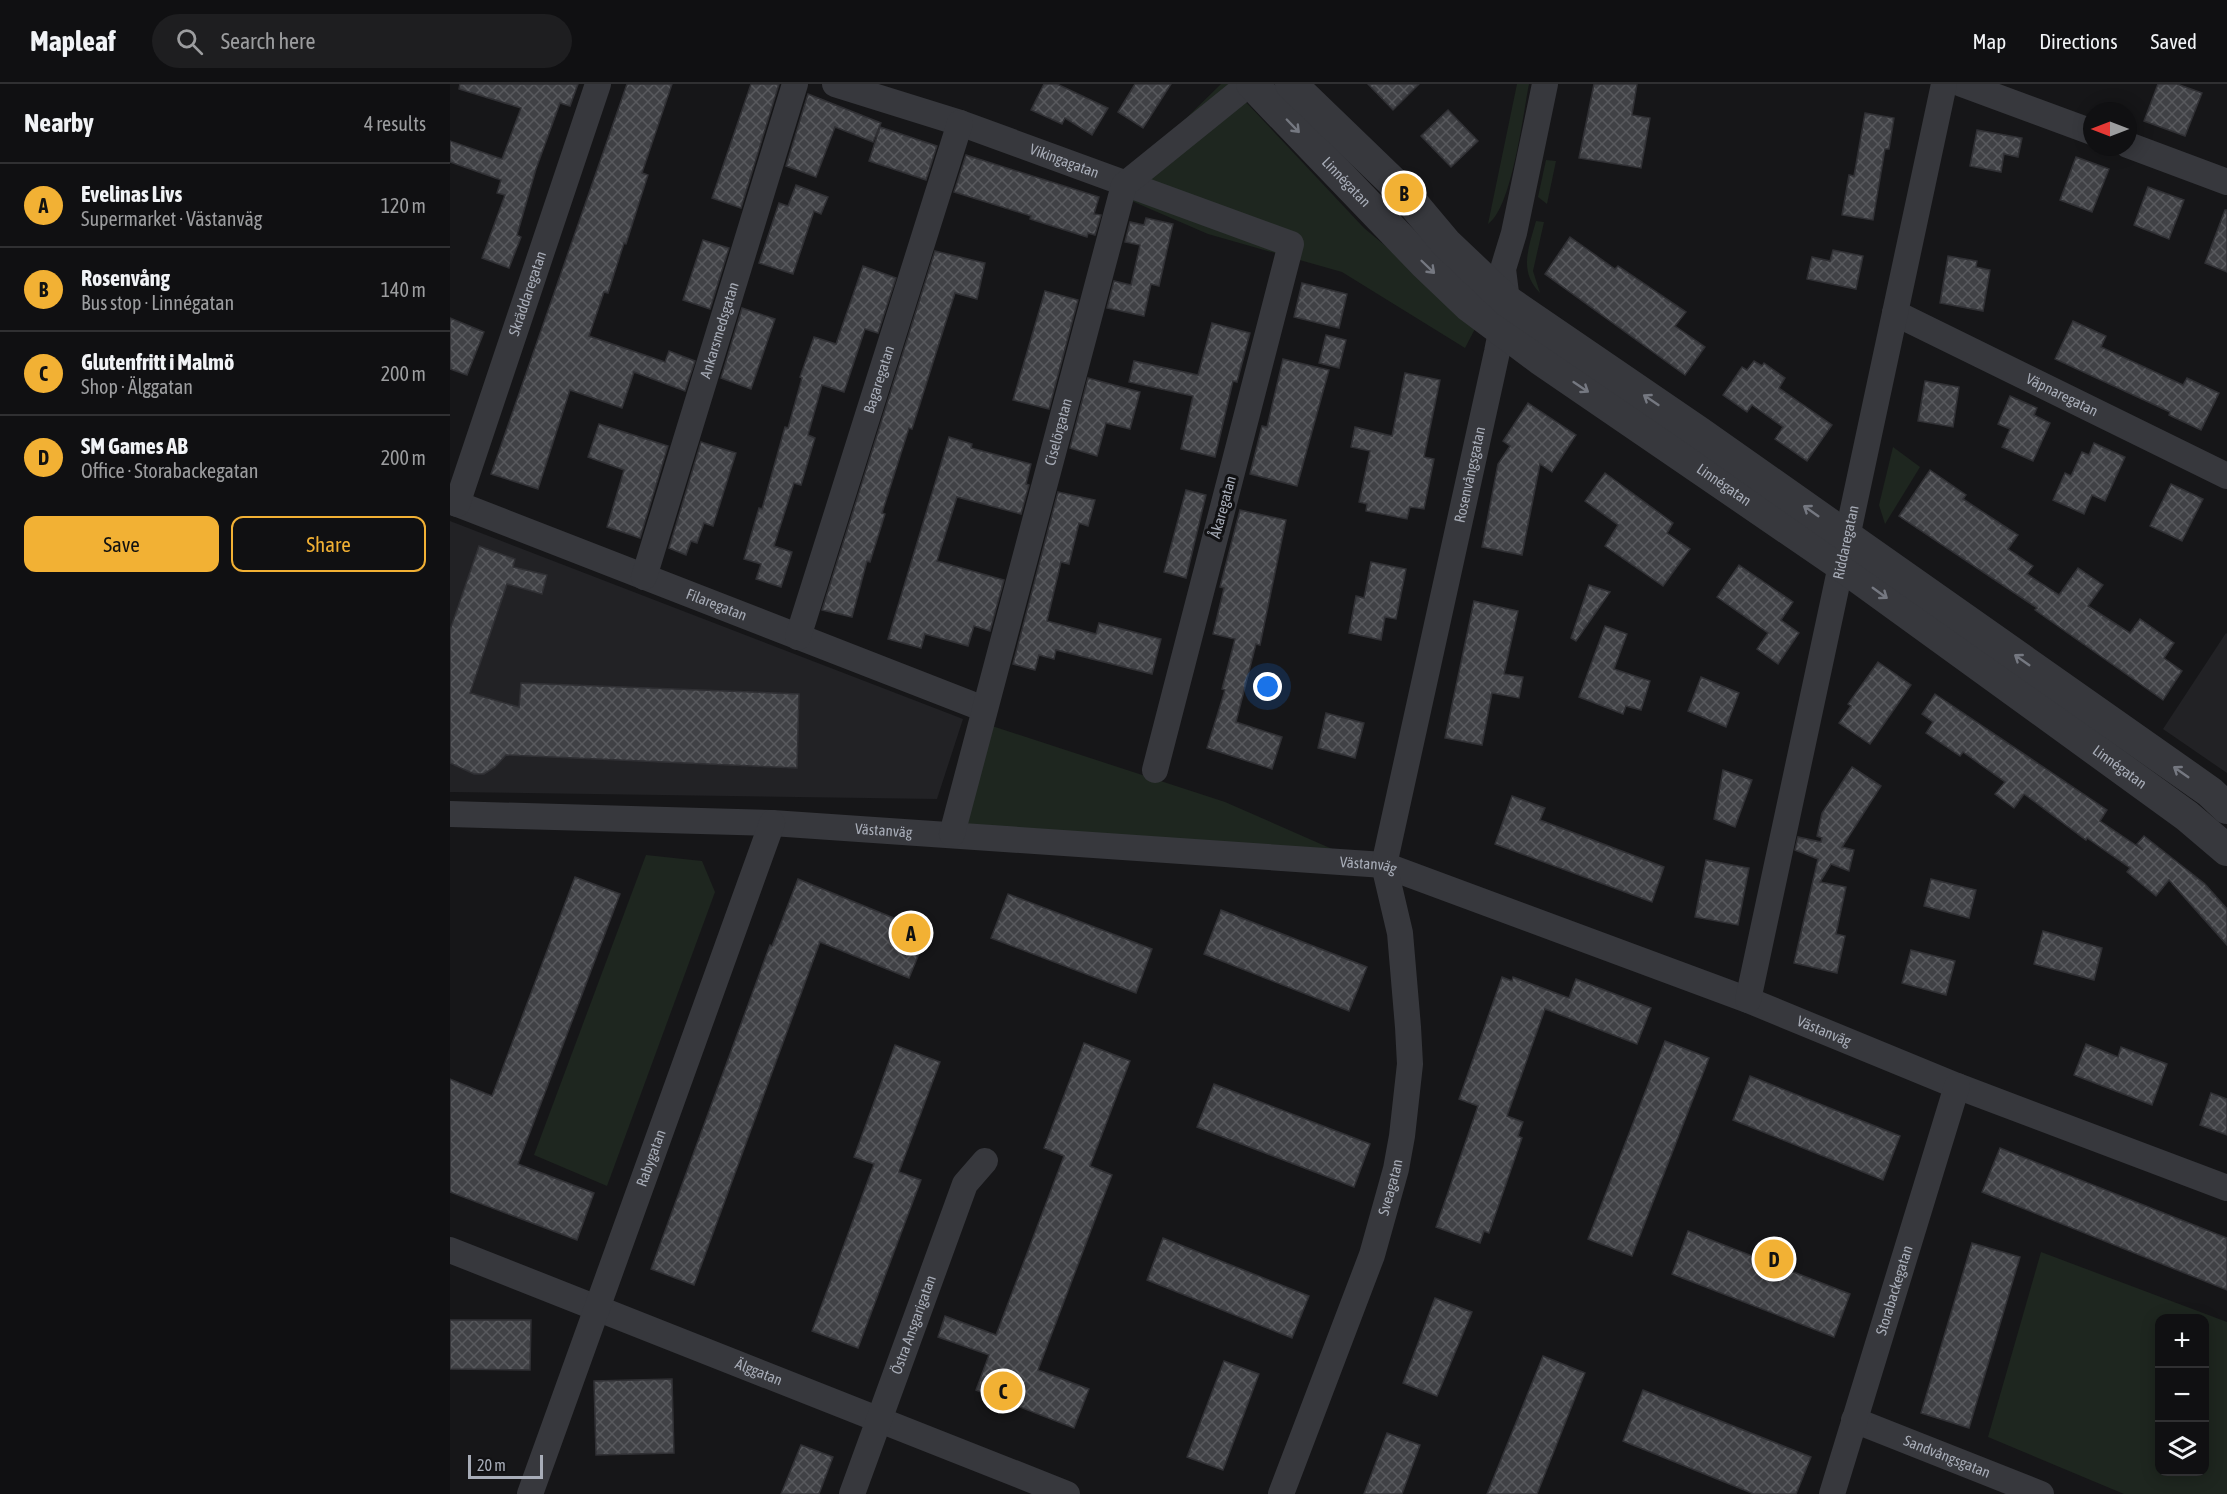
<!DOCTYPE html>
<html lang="en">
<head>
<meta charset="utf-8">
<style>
  body { margin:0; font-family:"Asap Condensed",sans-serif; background:#1e1e20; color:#f1f3f6 }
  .controls { position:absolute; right:18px; bottom:18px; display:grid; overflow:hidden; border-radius:12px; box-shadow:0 3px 15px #0003 }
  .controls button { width:54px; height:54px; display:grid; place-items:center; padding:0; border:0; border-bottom:2px solid #303032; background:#101012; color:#f1f3f6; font:30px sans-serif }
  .compass { position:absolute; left:1633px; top:18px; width:54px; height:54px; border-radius:50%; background:#101012; box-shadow:0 3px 15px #0003; rotate:270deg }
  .scale { position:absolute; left:18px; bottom:15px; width:75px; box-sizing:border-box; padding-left:6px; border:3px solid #a8adb8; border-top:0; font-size:16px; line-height:21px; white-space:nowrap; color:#a8adb8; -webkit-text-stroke:4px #111113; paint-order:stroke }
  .you { position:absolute; left:818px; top:603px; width:21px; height:21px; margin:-15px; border:4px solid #fff; border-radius:50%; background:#1a73e8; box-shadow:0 0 0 9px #1a73e833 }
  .badge { display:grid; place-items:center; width:39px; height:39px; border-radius:50%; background:#f2b134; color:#111; font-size:20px; font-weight:700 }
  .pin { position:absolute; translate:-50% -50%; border:3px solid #fff; box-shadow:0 2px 6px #0006 }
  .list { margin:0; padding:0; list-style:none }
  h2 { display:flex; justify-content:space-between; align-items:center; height:78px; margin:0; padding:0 24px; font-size:26px }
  h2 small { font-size:20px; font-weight:400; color:#9c9d9f }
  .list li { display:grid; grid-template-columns:39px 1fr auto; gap:18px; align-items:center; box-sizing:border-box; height:84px; padding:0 24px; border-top:2px solid #303032 }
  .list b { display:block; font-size:22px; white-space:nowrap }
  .list p { margin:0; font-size:20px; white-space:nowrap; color:#9c9d9f }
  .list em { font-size:20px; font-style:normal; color:#9c9d9f }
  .actions { display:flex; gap:12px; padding:18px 24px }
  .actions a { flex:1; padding:14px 0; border:2px solid #f2b134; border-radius:12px; text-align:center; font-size:21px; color:#f2b134 }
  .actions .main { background:#f2b134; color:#111 }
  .icon { flex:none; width:33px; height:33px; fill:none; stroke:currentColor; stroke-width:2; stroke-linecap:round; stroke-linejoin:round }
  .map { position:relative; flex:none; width:1777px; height:1410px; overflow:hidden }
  header { display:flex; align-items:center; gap:36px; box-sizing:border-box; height:84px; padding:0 30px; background:#101012; border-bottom:2px solid #303032 }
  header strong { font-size:28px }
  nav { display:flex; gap:33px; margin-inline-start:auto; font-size:21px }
  .search { width:420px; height:54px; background:#1e1e20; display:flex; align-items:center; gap:15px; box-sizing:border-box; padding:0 21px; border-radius:33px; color:#9c9d9f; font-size:22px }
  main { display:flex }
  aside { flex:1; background:#101012 }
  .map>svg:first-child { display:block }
</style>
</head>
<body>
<header>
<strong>Mapleaf</strong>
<div class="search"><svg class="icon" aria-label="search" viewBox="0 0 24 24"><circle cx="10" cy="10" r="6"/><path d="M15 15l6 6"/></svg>Search here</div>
<nav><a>Map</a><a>Directions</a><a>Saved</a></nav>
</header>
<main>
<aside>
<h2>Nearby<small>4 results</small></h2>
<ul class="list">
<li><span class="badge">A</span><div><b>Evelinas Livs</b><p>Supermarket · Västanväg</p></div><em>120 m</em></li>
<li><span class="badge">B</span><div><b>Rosenvång</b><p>Bus stop · Linnégatan</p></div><em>140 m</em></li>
<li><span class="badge">C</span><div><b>Glutenfritt i Malmö</b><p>Shop · Älggatan</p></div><em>200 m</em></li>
<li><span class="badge">D</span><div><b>SM Games AB</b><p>Office · Storabackegatan</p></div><em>200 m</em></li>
</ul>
<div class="actions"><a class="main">Save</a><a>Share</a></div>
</aside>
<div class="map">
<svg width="1777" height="1410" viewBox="0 0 1777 1410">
  <defs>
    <pattern id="building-cross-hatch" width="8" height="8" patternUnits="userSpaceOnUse" patternTransform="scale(1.5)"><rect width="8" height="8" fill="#404145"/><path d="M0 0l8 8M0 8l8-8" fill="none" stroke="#595a5e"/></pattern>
  </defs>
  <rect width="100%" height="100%" fill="#161618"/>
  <g fill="#222225">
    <polygon points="0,437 513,635 487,715 0,708"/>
    <polygon points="1776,549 1777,550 1777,689 1713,645"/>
  </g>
  <g fill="#1e261f" fill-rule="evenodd">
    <polygon points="771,0 779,0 914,144 1028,239 1015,264 892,188 758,150 661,108"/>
    <path d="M 1067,0 L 1079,0 C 1073,30 1062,124 1038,140 Z"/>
    <polygon points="1096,76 1106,77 1097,120 1088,113"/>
    <path d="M 1086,137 L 1094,138 L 1083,187 L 1090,209 C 1068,187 1079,163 1086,137 Z"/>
    <polygon points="1443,363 1470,383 1435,440 1429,421"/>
    <polygon points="539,641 775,718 889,768 517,740"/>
    <polygon points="196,771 252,777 265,808 157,1102 84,1071"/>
    <path d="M 1591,1168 L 1777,1238 L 1777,1410 L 1674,1410 L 1538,1353 ZM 1710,1234 L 1754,1234 L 1754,1388 L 1710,1388 Z"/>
  </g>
  <g fill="url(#building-cross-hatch)" stroke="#303034" stroke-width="1.5">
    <polygon points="10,0 128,0 120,22 110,19 86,85 67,151 71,153 59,184 32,174 55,111 47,109 51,96 0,78 0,57 52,75 71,24 9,5"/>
    <polygon points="177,0 222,0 192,89 198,91 176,160 174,159 158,209 154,208 139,252 215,278 219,267 245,277 235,307 184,288 172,324 120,306 88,405 41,390"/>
    <polygon points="301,0 329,0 291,124 262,114"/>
    <polygon points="594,0 607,0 658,24 642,51 615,34 612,40 581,26"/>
    <polygon points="685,0 721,0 693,44 668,28"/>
    <polygon points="918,0 969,0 943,26"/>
    <polygon points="1144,0 1187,0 1182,31 1200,34 1191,84 1129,74"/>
    <polygon points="1708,0 1727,0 1752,9 1735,52 1694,37"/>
    <polygon points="358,10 431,39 423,58 385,43 366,93 336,82"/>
    <polygon points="998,26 1028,57 1001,83 971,52"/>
    <polygon points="1415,29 1444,34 1439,65 1435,65 1423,136 1392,131 1399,91 1404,92"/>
    <polygon points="430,43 487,62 476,96 419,77"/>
    <polygon points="1527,46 1572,54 1568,73 1554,70 1551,88 1520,82"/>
    <polygon points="516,71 649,113 644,130 651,131 645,151 638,149 637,153 580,135 581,132 504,108"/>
    <polygon points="1626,73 1659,85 1642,128 1610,116"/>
    <polygon points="346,101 378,113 371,130 364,127 343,190 309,179 329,119 338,122"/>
    <polygon points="1698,103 1734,116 1719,155 1684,141"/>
    <polygon points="1775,126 1777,126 1777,188 1755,179"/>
    <polygon points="696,134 723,140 709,202 701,200 694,232 657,224 664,197 681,201 690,161 675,158 680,138 694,141"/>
    <polygon points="1120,153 1165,185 1168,182 1236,228 1225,242 1255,263 1235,291 1095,190"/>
    <polygon points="253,156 279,164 260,225 233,216"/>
    <polygon points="1383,166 1413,172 1406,205 1357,195 1362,173 1380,177"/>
    <polygon points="485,167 535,179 527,215 505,209 462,345 459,344 432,429 435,430 420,478 417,477 402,533 372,526"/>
    <polygon points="1498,172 1527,177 1526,183 1540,186 1533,227 1490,219"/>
    <polygon points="413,182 446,194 428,249 415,245 394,308 372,301 358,351 365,354 351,401 344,399 324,462 342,468 331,503 306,495 311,480 294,475 309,424 312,425 335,343 338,344 352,294 350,293 364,253 386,260"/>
    <polygon points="852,199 897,210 889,244 844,233"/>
    <polygon points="595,207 628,216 599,325 563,316"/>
    <polygon points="292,224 325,235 301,305 271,294"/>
    <polygon points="0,234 34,248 17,291 0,285"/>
    <polygon points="1623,237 1656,252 1651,263 1733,301 1737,294 1769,309 1751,346 1719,331 1720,328 1605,275"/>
    <polygon points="762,239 800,249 787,298 783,297 765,373 731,365 743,312 679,298 684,277 748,291"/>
    <polygon points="876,251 896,256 889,284 869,279"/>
    <polygon points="833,275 879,286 847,402 800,390 812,342 817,343"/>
    <polygon points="1304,277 1312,282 1314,279 1335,294 1329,304 1382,341 1357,377 1325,355 1333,343 1302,321 1297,328 1273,311 1292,283 1297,286"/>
    <polygon points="955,289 990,296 974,373 984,375 974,425 960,423 957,435 916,427 917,420 909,418 920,367 901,363 905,343 942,352"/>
    <polygon points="638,294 690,308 680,345 656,339 647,372 620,364"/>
    <polygon points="1475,297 1509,303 1503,343 1468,337"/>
    <polygon points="1560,312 1587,324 1584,331 1600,339 1583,377 1552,363 1560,345 1548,340"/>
    <polygon points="1078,319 1126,351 1102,388 1090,380 1072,471 1032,463 1048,380 1060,362 1053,357"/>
    <polygon points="149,340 218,362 190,454 157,443 174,386 138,373"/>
    <polygon points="499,353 522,360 521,364 581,380 576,400 579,401 571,430 507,413 487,477 554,496 540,547 524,542 518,562 475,550 471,564 438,555"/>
    <polygon points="251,358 286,369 263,442 254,439 247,459 241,457 236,471 219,464"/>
    <polygon points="1644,359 1675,373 1655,417 1642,411 1634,430 1603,416 1615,389 1621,392 1632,368 1639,371"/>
    <polygon points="1480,386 1516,411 1513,415 1568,451 1558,465 1583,482 1577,490 1609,511 1628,484 1653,501 1638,522 1680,549 1690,535 1724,559 1714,574 1732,587 1713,616 1585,526 1587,524 1449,432"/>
    <polygon points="1155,389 1223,439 1217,449 1240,465 1213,502 1155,462 1168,441 1135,417"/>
    <polygon points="1721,400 1753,415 1732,457 1700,442"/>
    <polygon points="736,406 756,411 736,494 714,488"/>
    <polygon points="608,408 645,416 638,442 629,439 619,480 611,478 597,537 646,550 649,539 711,555 702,590 606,566 604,575 589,571 585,586 563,580"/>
    <polygon points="790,426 836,436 810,561 806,560 786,638 832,653 822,685 757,664 775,606 772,605 785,555 763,550 774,504 770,503"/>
    <polygon points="29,462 65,475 63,483 97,491 92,510 57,500 20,609 69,623 71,599 349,610 347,684 56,671 45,683 34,690 24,690 0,679 0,546"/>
    <polygon points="921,478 956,485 946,535 935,533 931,556 899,549 906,512 914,514"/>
    <polygon points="1289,481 1343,518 1331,536 1349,549 1328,580 1307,565 1318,549 1267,513"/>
    <polygon points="1139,501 1160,508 1126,557 1121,554"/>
    <polygon points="1024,517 1068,527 1054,590 1073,593 1069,614 1042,609 1032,661 995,654"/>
    <polygon points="1155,542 1177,550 1164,585 1200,597 1191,626 1176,622 1173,630 1129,613"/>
    <polygon points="1428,578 1461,601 1420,660 1389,639 1401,622 1398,620"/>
    <polygon points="1251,593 1289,609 1276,643 1238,627"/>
    <polygon points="1485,610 1657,726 1650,737 1693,766 1687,760 1694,752 1755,800 1777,825 1777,861 1719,796 1706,812 1677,788 1680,784 1637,754 1636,756 1574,710 1564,724 1545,710 1555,698 1513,668 1510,672 1476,649 1483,638 1472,630"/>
    <polygon points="876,629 914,639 905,674 868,664"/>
    <polygon points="1402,683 1431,702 1392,763 1404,766 1399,787 1381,780 1370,798 1396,803 1386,850 1395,852 1387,889 1344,879 1368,775 1345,766 1348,753 1371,758 1372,754 1367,752 1372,729"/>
    <polygon points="1273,686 1302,696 1285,743 1264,735"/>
    <polygon points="1062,712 1095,724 1090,736 1214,783 1202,818 1045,760"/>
    <polygon points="1256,776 1299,784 1288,841 1245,833"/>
    <polygon points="125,793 170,810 68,1080 144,1109 127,1156 0,1108 0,995 42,1012"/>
    <polygon points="348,795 478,848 459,894 370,858 244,1201 201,1185 320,861 322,862"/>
    <polygon points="1481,795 1526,806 1519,834 1474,822"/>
    <polygon points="558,810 702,865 686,909 541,854"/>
    <polygon points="771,826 917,883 899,927 754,870"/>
    <polygon points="1593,847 1652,864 1644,896 1584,880"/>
    <polygon points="1461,866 1505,877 1496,911 1452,899"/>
    <polygon points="1052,893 1062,897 1063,893 1119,914 1126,895 1201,924 1187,960 1095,925 1057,1032 1073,1038 1068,1052 1072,1054 1039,1149 1034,1147 1030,1159 986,1143 1028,1022 1009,1015"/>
    <polygon points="1215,957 1259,974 1182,1172 1138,1155"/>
    <polygon points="634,959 680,977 640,1082 662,1091 588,1286 639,1305 624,1344 526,1306 539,1271 488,1253 495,1232 546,1251 614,1072 594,1064"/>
    <polygon points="1636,960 1668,973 1671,963 1717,980 1702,1021 1624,991"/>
    <polygon points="445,961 490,978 449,1088 471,1096 408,1264 362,1247 424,1080 404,1073"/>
    <polygon points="1300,992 1450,1052 1433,1096 1283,1036"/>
    <polygon points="764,1000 920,1060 904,1103 747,1043"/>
    <polygon points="1761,1009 1777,1015 1777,1051 1750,1041"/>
    <polygon points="1550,1064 1777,1154 1777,1206 1532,1108"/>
    <polygon points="1238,1147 1400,1210 1384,1253 1222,1190"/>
    <polygon points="713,1154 859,1212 842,1254 697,1196"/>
    <polygon points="1522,1159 1570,1173 1519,1344 1471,1329"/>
    <polygon points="985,1214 1022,1228 987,1312 953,1299"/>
    <polygon points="0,1236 81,1236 80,1286 0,1285"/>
    <polygon points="1093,1272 1135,1289 1087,1410 1037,1410"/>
    <polygon points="774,1277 809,1290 773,1386 737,1373"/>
    <polygon points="222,1295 224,1369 146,1371 144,1297"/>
    <polygon points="1193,1306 1361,1373 1346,1410 1304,1410 1173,1357"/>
    <polygon points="937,1349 970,1361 952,1410 914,1410"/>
    <polygon points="351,1361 383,1373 369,1410 331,1410"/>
  </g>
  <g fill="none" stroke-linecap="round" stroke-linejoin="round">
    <g stroke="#37383d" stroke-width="26">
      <path id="s1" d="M 385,0 L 510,39 L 841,160 L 705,686"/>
      <polyline points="1512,0 1642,48"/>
      <polyline points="1678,61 1777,98"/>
      <path id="s2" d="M 1445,229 L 1777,392"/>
      <path id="s3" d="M 0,417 L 534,625"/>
      <path id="s4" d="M 7,420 L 148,0"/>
      <path id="s5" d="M 194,493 L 345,0"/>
      <path id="s6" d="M 348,553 L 510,39"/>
      <path id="s7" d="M 0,730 L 322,739 L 934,781 L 1298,916 L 1507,1002 L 1777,1104"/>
      <path id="s8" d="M 502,750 L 674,101 L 799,0"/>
      <path id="s9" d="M 1298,916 L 1494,0"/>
      <path id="s10" d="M 0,1166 L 617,1410"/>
      <path id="s11" d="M 1404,1336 L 1591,1410"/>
      <path id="s12" d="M 80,1410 L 322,739"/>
      <path id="s13" d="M 402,1410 L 515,1100 L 535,1077"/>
      <path id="s14" d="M 831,1410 L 922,1171 L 946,1085 L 952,1052 L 960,980 L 958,943 L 950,849 L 934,781 L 1047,268 L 1057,217 L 1053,185 L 1064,149 L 1095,0"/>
      <path id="s15" d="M 1382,1410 L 1507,1002"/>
    </g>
    <g stroke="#37383d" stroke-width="32">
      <path id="s16" d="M 802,0 L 975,180 L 1019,222 L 1090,275 L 1391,481 L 1737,732 L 1777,766"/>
      <polyline points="841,0 954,109 996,159 1057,217 1250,349 1760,708 1777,724"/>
    </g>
  </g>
  <defs><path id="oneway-shaft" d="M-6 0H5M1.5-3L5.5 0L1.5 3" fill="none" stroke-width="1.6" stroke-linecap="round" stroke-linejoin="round" transform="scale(1.5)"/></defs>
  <g stroke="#757881">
    <use href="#oneway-shaft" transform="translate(843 42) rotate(46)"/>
    <use href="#oneway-shaft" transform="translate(978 183) rotate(44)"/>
    <use href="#oneway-shaft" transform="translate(1131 303) rotate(34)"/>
    <use href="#oneway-shaft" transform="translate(1201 316) rotate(-146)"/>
    <use href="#oneway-shaft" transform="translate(1361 427) rotate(-145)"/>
    <use href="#oneway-shaft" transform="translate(1430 509) rotate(36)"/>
    <use href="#oneway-shaft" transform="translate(1572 576) rotate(-145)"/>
    <use href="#oneway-shaft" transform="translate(1731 688) rotate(-145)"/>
  </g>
  <g text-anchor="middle" stroke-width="6" stroke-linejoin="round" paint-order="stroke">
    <g font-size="15" fill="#a8adb8" stroke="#111113">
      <text dy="5" stroke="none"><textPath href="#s1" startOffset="242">Vikingagatan</textPath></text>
      <text dy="5" stroke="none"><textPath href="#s16" startOffset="136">Linnégatan</textPath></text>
      <text dy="5" stroke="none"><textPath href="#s4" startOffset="222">Skräddaregatan</textPath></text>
      <text dy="5" stroke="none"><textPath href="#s5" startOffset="258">Ankarsmedsgatan</textPath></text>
      <text dy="5" stroke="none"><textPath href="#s6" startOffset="270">Bagaregatan</textPath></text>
      <text dy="5" stroke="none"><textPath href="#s2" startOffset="186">Väpnaregatan</textPath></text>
      <text dy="5" stroke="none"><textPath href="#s8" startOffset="416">Ciselörgatan</textPath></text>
      <text dy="5" stroke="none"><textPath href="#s14" startOffset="1052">Rosenvångsgatan</textPath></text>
      <text dy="5" stroke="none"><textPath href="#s16" startOffset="622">Linnégatan</textPath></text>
      <text transform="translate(773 423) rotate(-75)" y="5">Åkaregatan</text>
      <text dy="5" stroke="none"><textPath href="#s9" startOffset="468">Riddaregatan</textPath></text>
      <text dy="5" stroke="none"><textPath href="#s3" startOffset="286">Filaregatan</textPath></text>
      <text dy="5" stroke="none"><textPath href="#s16" startOffset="1108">Linnégatan</textPath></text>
      <text dy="5" stroke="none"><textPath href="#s7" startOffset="434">Västanväg</textPath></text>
      <text dy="5" stroke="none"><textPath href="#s7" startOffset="920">Västanväg</textPath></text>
      <text dy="5" stroke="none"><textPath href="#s7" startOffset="1406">Västanväg</textPath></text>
      <text dy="5" stroke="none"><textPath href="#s12" startOffset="357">Rabygatan</textPath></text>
      <text dy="5" stroke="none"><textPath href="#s14" startOffset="326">Sveagatan</textPath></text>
      <text dy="5" stroke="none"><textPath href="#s15" startOffset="213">Storabackegatan</textPath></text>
      <text dy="5" stroke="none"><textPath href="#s13" startOffset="180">Östra Ansgarigatan</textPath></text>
      <text dy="5" stroke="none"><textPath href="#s10" startOffset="332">Älggatan</textPath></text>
      <text dy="5" stroke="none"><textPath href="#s11" startOffset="100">Sandvångsgatan</textPath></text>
    </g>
  </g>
</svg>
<div class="controls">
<button>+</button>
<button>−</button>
<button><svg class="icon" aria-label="layers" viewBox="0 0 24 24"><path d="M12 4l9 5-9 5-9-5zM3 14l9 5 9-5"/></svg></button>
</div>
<svg class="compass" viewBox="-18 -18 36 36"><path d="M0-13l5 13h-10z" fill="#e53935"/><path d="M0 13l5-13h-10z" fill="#9c9d9f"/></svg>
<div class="scale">20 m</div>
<div class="you"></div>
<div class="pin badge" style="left:461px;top:849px">A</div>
<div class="pin badge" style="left:954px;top:109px">B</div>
<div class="pin badge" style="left:553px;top:1307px">C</div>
<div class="pin badge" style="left:1324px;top:1175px">D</div>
</div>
</main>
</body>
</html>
